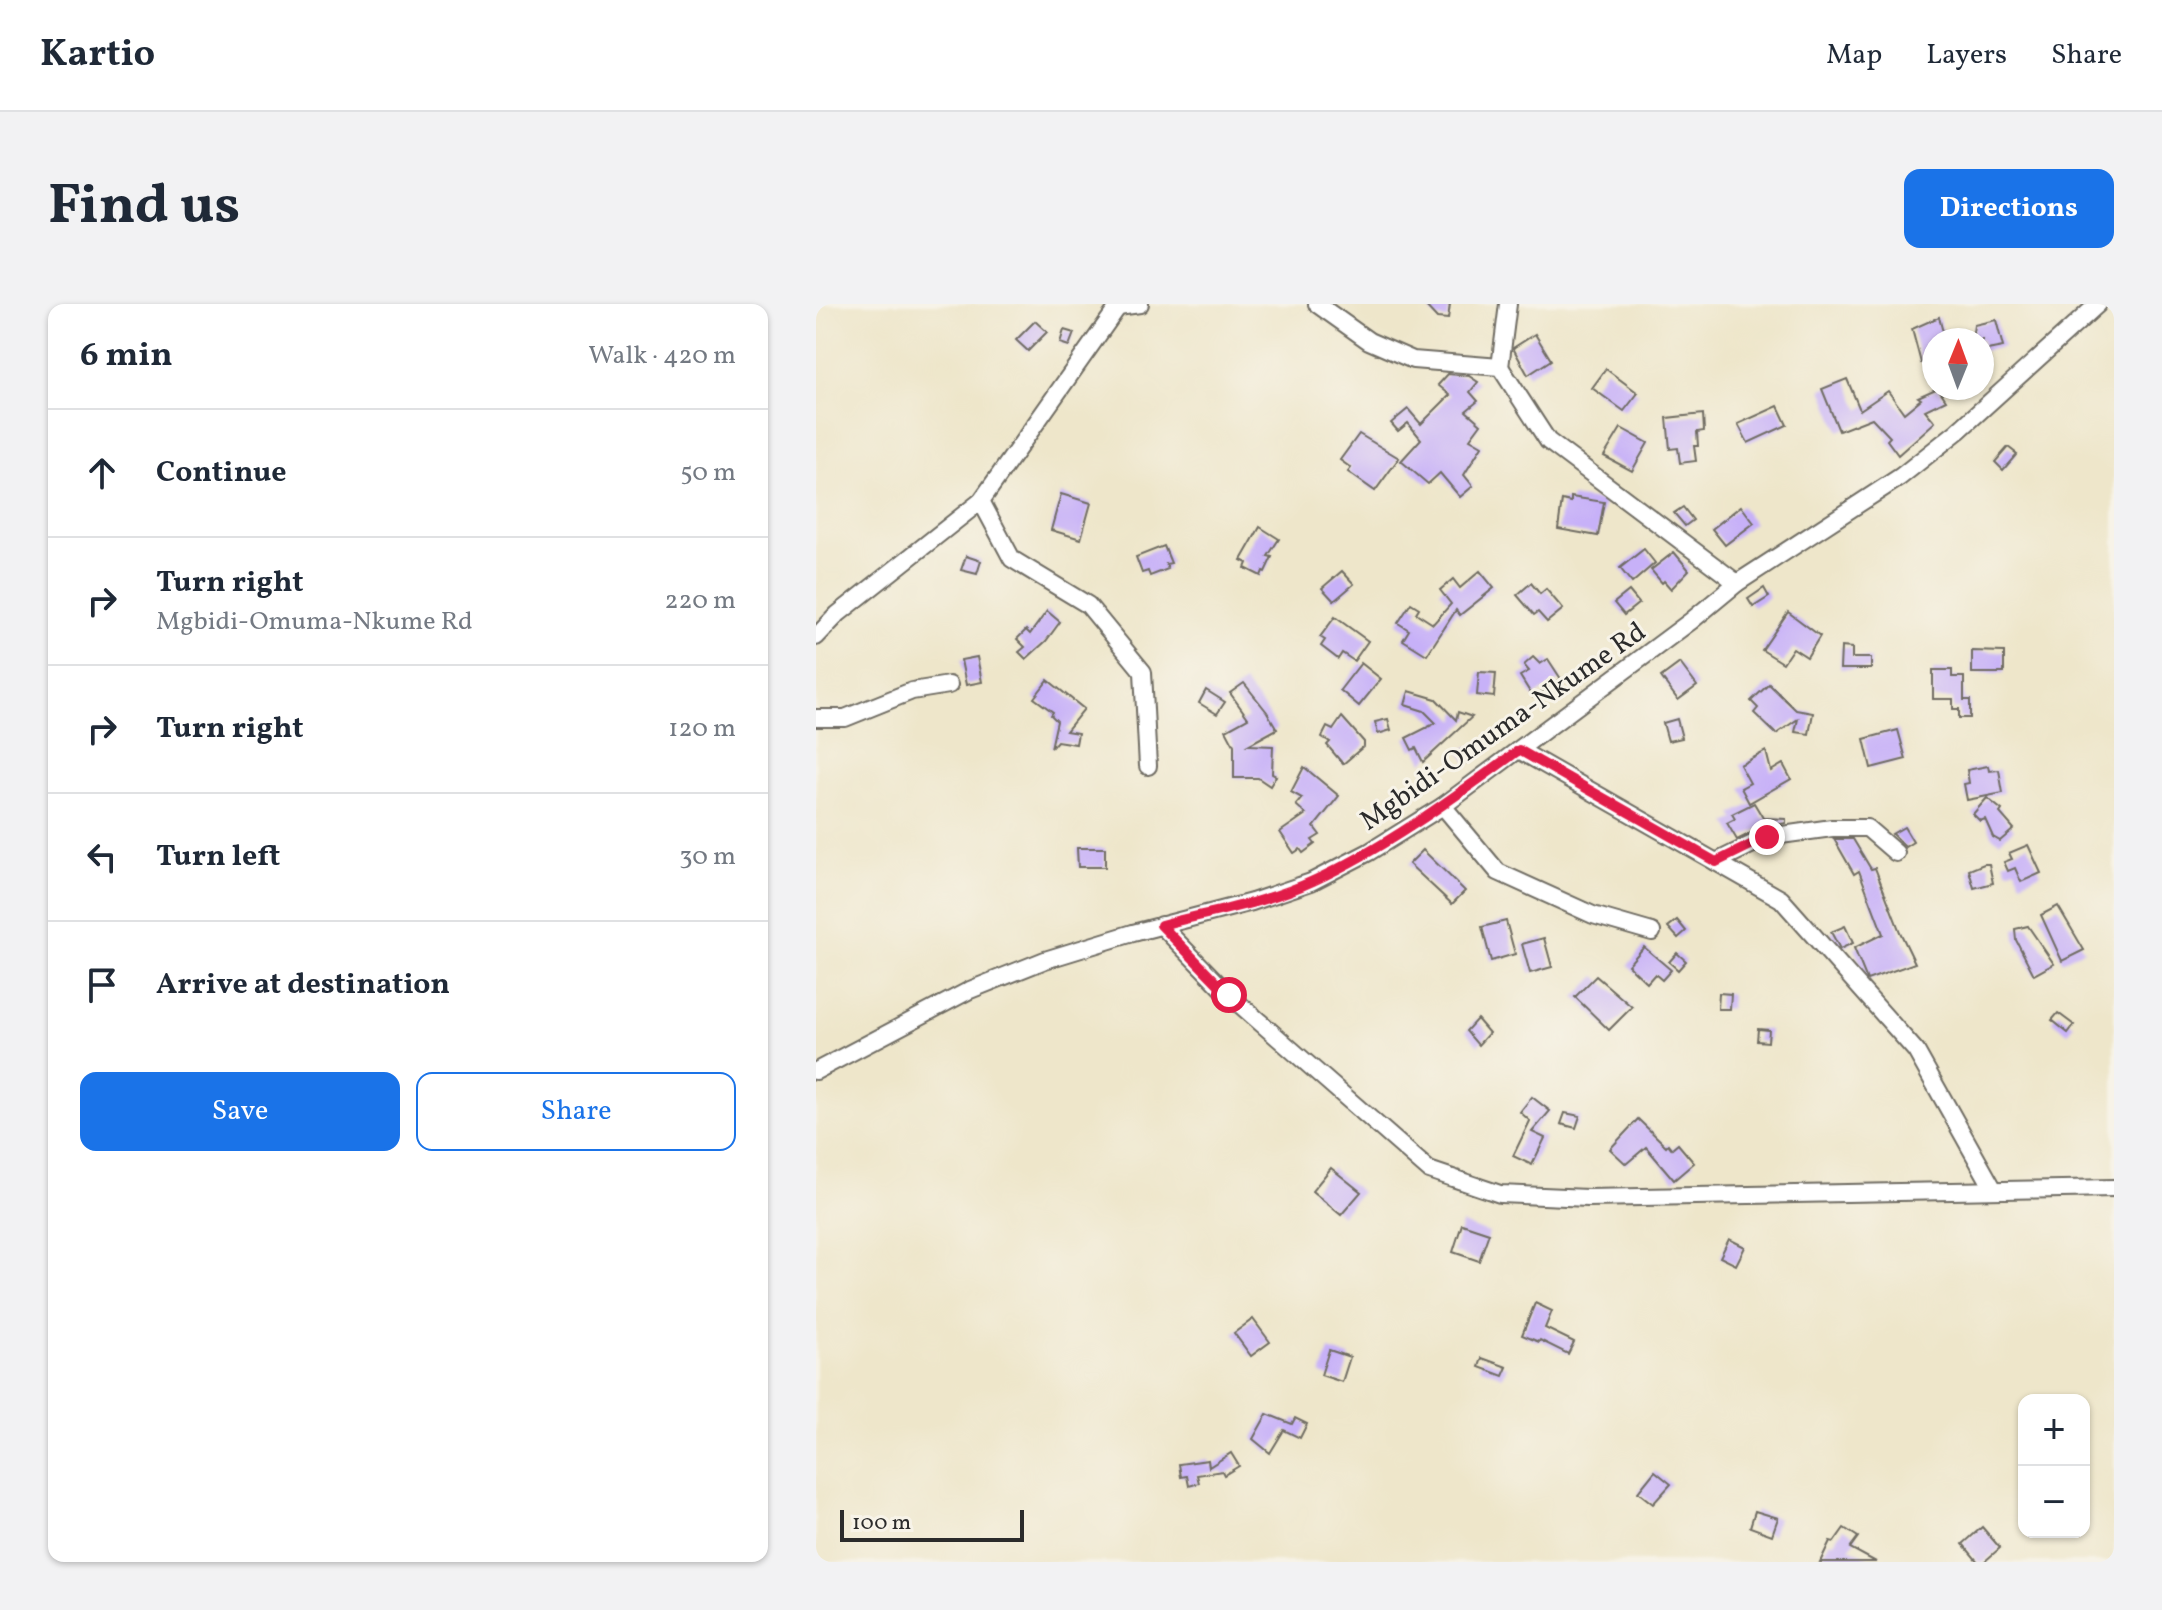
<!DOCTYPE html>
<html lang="en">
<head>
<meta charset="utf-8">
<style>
  body { margin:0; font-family:Vollkorn,serif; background:#f2f2f3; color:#1f2937 }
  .controls { position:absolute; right:24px; bottom:24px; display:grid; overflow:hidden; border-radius:16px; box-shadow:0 2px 6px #0004 }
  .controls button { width:72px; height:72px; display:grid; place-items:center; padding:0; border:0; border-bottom:2px solid #e0e1e3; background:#fff; color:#1f2937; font:40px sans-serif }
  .compass { position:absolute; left:1106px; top:24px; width:72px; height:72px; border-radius:50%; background:#fff; box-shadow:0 2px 6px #0004; rotate:1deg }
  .scale { position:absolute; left:24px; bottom:20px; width:184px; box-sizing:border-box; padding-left:8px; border:4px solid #2b2b2b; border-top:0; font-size:22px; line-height:28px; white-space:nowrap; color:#2b2b2b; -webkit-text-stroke:6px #f7f3e8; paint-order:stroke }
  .stop { position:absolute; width:24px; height:24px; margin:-18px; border:6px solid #e11d48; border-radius:50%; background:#fff }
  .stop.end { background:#e11d48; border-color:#fff; box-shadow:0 2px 8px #0008 }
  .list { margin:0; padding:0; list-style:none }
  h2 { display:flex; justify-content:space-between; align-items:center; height:104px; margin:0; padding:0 32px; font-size:34px }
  h2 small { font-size:26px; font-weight:400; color:#747a83 }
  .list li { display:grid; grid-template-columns:52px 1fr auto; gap:24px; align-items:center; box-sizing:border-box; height:128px; padding:0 32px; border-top:2px solid #e0e1e3 }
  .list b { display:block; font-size:30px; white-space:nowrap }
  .list p { margin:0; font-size:26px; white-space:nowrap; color:#747a83 }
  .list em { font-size:26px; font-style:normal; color:#747a83 }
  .actions { display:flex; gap:16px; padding:24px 32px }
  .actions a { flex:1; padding:18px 0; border:2px solid #1a73e8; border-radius:16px; text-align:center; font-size:28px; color:#1a73e8 }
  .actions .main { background:#1a73e8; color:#fff }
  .icon { flex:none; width:44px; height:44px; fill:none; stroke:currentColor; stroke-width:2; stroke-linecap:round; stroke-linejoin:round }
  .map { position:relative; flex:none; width:1298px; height:1258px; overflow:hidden; border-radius:16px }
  header { display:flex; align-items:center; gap:48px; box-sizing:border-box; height:112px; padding:0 40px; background:#fff; border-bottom:2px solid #e0e1e3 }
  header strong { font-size:38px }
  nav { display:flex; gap:44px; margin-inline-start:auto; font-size:28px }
  .intro { display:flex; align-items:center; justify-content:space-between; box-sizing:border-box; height:192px; padding:0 48px }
  h1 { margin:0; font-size:56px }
  .button { padding:20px 36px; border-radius:16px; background:#1a73e8; color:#fff; font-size:28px; font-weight:700 }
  main { display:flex; gap:48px; padding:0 48px }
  aside { flex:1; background:#fff; border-radius:16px; box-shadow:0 2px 6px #0004 }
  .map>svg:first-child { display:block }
</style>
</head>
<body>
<header>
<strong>Kartio</strong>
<nav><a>Map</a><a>Layers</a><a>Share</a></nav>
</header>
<div class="intro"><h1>Find us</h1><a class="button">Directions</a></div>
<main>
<aside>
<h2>6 min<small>Walk · 420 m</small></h2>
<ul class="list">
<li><svg class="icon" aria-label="ahead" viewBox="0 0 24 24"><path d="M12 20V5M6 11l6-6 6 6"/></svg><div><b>Continue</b></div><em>50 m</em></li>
<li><svg class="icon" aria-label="right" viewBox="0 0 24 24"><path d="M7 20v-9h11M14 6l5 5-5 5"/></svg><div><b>Turn right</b><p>Mgbidi-Omuma-Nkume Rd</p></div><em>220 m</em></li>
<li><svg class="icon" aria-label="right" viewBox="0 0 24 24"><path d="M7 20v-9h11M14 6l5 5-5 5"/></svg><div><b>Turn right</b></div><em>120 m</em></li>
<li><svg class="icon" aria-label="left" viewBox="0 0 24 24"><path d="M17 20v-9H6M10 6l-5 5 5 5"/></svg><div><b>Turn left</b></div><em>30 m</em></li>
<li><svg class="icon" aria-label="arrive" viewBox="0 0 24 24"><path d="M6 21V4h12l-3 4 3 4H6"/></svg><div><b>Arrive at destination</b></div></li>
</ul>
<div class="actions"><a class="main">Save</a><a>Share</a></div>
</aside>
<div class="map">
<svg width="1298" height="1258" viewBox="0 0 1298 1258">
  <rect width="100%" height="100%" fill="#f7f3e8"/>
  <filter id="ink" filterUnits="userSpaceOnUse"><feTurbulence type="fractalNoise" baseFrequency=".0125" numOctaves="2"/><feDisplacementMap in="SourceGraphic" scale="16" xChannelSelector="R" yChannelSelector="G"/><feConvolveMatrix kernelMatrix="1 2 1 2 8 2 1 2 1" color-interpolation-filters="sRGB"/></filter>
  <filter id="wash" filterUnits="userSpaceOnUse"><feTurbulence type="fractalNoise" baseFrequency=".006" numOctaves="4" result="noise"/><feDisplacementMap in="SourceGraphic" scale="32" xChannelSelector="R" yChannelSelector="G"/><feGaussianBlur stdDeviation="1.8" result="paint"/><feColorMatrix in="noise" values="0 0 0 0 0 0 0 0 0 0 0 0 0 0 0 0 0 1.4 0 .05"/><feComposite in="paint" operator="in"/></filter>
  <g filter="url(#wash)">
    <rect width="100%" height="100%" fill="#eee6ca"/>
    <g id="blocks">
      <g fill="#c7b1f8">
        <polygon points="608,0 634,0 632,15 621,14"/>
        <polygon points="1123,13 1129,36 1118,36 1118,55 1105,59 1096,25"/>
        <polygon points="1180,16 1187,43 1166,47 1166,36 1156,36 1158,21"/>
        <polygon points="219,17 231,28 212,47 200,36"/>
        <polygon points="248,26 258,29 253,42 244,39"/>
        <polygon points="719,30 735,56 712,71 697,44"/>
        <polygon points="790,65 822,89 808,107 776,84"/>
        <polygon points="632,70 653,72 662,78 654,88 662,97 650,107 665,120 654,135 666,142 648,171 657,182 644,193 624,169 612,180 585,157 605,135 592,119 582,127 575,119 592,105 605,120 634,91 622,81"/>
        <polygon points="1031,75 1044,106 1072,87 1088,109 1105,95 1102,93 1122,84 1130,96 1109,106 1119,118 1082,151 1071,136 1074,133 1056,114 1023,127 1006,85"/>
        <polygon points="962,102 971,121 932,139 922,120"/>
        <polygon points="887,110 888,127 881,128 882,142 878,142 880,157 864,159 862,144 854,145 851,114"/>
        <polygon points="805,124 832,139 816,167 788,152"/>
        <polygon points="543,130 583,154 559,187 532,168 535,164 524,156"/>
        <polygon points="1192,143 1201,150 1187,166 1179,158"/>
        <polygon points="245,190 275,199 265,235 235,226"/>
        <polygon points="755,193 788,198 782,232 742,225 746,196 755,198"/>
        <polygon points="925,202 938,219 909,241 896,225"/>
        <polygon points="867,203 877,216 869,222 858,209"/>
        <polygon points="444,223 463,235 452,252 456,253 449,268 447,267 445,272 429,264 431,259 425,256"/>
        <polygon points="348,242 355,259 350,260 352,265 334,272 332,267 326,269 320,253"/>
        <polygon points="828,245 839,259 816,279 804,264"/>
        <polygon points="858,248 873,266 855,285 848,277 846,279 835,266"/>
        <polygon points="150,252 165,257 161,270 145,266"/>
        <polygon points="526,267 538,280 518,297 506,284"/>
        <polygon points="664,267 678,284 644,311 640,306 611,351 587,336 593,326 582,319 595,299 603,304 600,309 617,320 635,300 624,286 637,275 644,284"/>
        <polygon points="715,279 724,290 730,285 747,305 731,318 722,308 718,311 701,291"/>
        <polygon points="948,284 953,293 937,303 932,295"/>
        <polygon points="813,287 823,299 808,311 798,299"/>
        <polygon points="231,307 244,318 230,337 210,355 203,348 209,343 201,335 210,326 214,330"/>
        <polygon points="972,308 1004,332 991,353 977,344 967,359 946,346"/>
        <polygon points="519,313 552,337 538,357 526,349 522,355 505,342 509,336 504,333"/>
        <polygon points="1025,343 1036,344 1036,354 1055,354 1055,365 1024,365"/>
        <polygon points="1156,347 1188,348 1188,369 1156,369"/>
        <polygon points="161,353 166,378 150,381 145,356"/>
        <polygon points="717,353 724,360 732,355 745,375 717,393 704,372 713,367 708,361"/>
        <polygon points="545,359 565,375 543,402 524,386"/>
        <polygon points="864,359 881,382 862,396 845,373"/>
        <polygon points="1117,366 1136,366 1136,373 1148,373 1148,396 1154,396 1154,414 1143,414 1143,405 1137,405 1137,395 1117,395"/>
        <polygon points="663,368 680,369 678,393 661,391"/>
        <polygon points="232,376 268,405 250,427 262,429 260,440 241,437 235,444 241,417 235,411 237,408 218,394"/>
        <polygon points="428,379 451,408 461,425 432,441 457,442 456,470 460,472 454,482 442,474 418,474 418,441 410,426 432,414 414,389"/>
        <polygon points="953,380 980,406 997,409 993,430 979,428 982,415 960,430 938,409 942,404 935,397"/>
        <polygon points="390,386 409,398 401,410 383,399"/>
        <polygon points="593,387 620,395 640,416 642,408 656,413 607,458 600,444 596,446 590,434 620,419 608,407 589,401"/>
        <polygon points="526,413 548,438 548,442 527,460 511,441 514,438 506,433 511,423 517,426"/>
        <polygon points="572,415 575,426 562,430 559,418"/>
        <polygon points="861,415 866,434 852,437 847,419"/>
        <polygon points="1082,426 1090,455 1055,464 1048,435"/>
        <polygon points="653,442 660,454 651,459 644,447"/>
        <polygon points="950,447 955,467 967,460 975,475 933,499 925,484 934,479 924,461"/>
        <polygon points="1172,462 1173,467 1183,466 1187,489 1151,496 1148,480 1153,479 1151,466"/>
        <polygon points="488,463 523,492 498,523 504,531 496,536 499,540 487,549 484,545 478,549 464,528 490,510 480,501 486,494 475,488"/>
        <polygon points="1171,494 1186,506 1184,509 1198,525 1184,537 1177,533 1169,515 1164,517 1157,510"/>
        <polygon points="938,499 947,514 970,515 970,519 945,524 921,536 911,519 919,515 916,510"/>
        <polygon points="1088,523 1097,538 1089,543 1076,530"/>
        <polygon points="1018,535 1037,535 1055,565 1059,564 1084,628 1099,659 1051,676 1038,644 1067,630 1043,567 1038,570"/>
        <polygon points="1212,541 1225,569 1205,578 1199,564 1192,567 1188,558 1196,555 1193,549"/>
        <polygon points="261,544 289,544 289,563 262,563"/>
        <polygon points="607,546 649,587 636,600 593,560"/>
        <polygon points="1168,560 1173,560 1177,579 1158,584 1153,566"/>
        <polygon points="1242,602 1268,646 1246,657 1225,611"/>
        <polygon points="861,616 870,627 862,634 852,623"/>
        <polygon points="690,617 699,650 675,657 666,623"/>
        <polygon points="1029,622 1037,639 1024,645 1015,628"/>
        <polygon points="1212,622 1238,660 1218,671 1200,636 1199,625"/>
        <polygon points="728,634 736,663 714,669 706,640"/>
        <polygon points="828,643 855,666 846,676 839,670 831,679 812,661"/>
        <polygon points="861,649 870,657 862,666 853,658"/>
        <polygon points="780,672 816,703 793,726 759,693"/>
        <polygon points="903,689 915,690 914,705 902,705"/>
        <polygon points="1242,709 1258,721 1252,729 1236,716"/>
        <polygon points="661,715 673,729 662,741 650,727"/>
        <polygon points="942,725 953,726 952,738 941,737"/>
        <polygon points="716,793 734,807 716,828 729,834 716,861 697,852 714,817 704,808"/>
        <polygon points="749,809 764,812 760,824 745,820"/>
        <polygon points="822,815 850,842 852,840 856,845 862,840 878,859 858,876 830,843 810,860 794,845"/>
        <polygon points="515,864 545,888 525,911 496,887"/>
        <polygon points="646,920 673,929 663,957 637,948"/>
        <polygon points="913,935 929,943 920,961 904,953"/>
        <polygon points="719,999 736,1007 729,1024 758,1038 752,1050 724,1036 723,1038 706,1031"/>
        <polygon points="437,1015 454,1038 435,1052 418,1029"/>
        <polygon points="513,1046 534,1053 526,1078 505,1071"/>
        <polygon points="666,1054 691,1063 687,1072 663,1063"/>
        <polygon points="451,1110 476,1120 479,1114 491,1120 484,1134 468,1126 454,1149 437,1135"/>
        <polygon points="415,1149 423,1162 408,1171 406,1167 381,1171 383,1179 373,1182 371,1172 365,1173 363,1160 392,1156 393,1163"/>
        <polygon points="839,1167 855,1180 837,1200 822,1188"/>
        <polygon points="939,1207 962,1214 956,1231 934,1223"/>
        <polygon points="1166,1223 1184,1244 1168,1258 1162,1258 1147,1240"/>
        <polygon points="1028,1224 1042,1233 1034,1244 1060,1258 1004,1258 1014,1237 1018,1238"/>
      </g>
    </g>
  </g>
  <g filter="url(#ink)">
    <use href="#blocks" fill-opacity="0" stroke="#6f6c63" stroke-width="2"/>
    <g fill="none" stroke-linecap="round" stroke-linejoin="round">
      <defs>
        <g id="minor">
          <polyline points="301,0 302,3 324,0"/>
          <polyline points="501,0 553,37 597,56 684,63 732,137 921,279"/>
          <polyline points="684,63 692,0"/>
          <polyline points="165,197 196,255 272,301 327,368 332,462"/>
          <polyline points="0,333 22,310 165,197 302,3"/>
          <polyline points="0,414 29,414 96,387 133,381"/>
          <polyline points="703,446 965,595 1100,747 1178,886"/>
          <polyline points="627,502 682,568 777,611 836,628"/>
          <polyline points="900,558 951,533 1016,524 1051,524 1080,549"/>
          <polyline points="345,621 413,691 613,866 684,890 772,894 1298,884"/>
          <polyline points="0,767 154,686 229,656 317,629 436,598 495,578 553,548 627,502 875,317 921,279 1084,173 1142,127 1282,0"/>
        </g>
      </defs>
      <use href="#minor" stroke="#6f6c63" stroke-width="20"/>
      <use href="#minor" stroke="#fff" stroke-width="16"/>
    </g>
  </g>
  <g fill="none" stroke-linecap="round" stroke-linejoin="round" filter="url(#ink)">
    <path stroke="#e11d48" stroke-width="10" d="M 413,691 L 345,621 C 395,608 450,599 497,577 C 571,543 637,494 703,446 L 900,558 L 951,533"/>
  </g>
  <g text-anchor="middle" stroke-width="6" stroke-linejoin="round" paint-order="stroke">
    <g font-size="28" fill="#2b2b2b" stroke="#f7f3e8">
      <text transform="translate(686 421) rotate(-35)" y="10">Mgbidi-Omuma-Nkume Rd</text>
    </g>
  </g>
</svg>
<div class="controls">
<button>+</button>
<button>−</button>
</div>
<svg class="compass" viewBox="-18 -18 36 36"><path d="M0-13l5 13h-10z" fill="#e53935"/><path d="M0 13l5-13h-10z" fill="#747a83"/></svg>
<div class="scale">100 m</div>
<div class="stop" style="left:413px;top:691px"></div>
<div class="stop end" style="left:951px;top:533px"></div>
</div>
</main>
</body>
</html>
